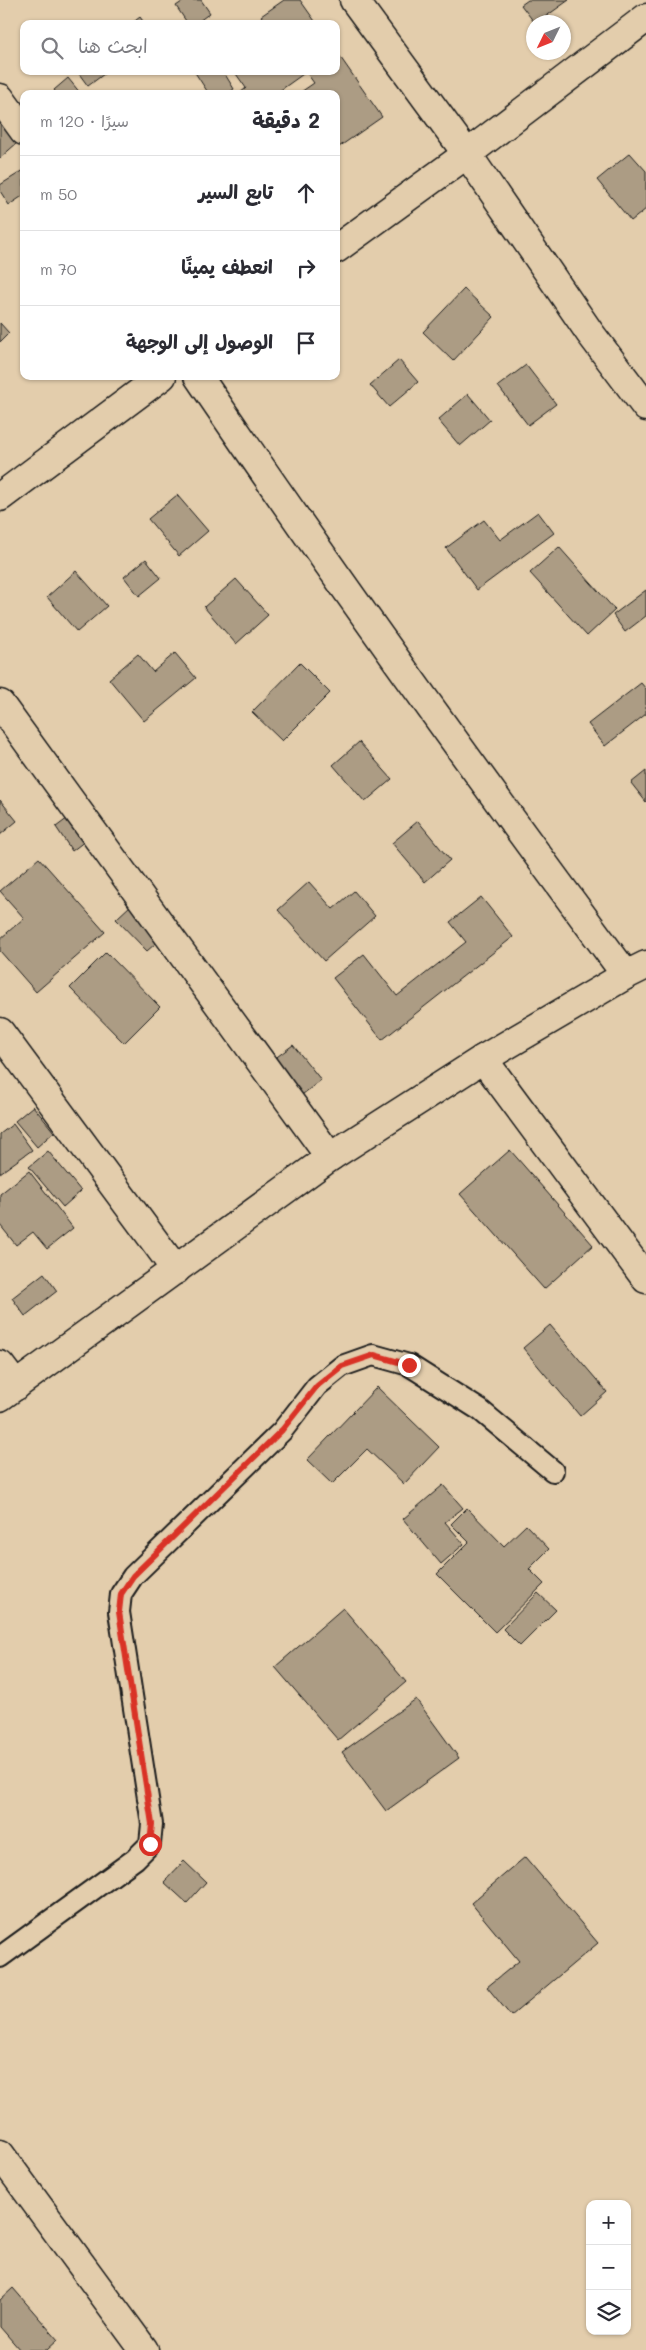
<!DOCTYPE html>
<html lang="ar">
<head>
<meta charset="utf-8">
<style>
  body { margin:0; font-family:Mali,"Playpen Sans Arabic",sans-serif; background:#f2f2f3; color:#2b2b33; direction:rtl }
  .controls { position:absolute; right:15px; bottom:15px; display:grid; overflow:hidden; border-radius:10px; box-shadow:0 1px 4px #0004 }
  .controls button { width:45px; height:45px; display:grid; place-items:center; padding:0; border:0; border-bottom:1px solid #e1e1e2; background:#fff; color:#2b2b33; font:25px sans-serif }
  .compass { position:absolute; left:526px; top:15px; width:45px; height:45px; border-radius:50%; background:#fff; box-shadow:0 1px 4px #0004; rotate:227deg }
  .stop { position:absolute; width:15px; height:15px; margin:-11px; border:4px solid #d93025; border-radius:50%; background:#fff }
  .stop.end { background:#d93025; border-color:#fff; box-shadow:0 1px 5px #0008 }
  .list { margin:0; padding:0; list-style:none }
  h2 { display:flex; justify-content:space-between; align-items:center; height:65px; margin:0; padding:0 20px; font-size:21px }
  h2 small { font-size:16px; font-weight:400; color:#7c7c81 }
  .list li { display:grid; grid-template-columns:32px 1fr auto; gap:15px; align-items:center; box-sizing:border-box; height:75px; padding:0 20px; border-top:1px solid #e1e1e2 }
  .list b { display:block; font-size:19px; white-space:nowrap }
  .list em { font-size:16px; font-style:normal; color:#7c7c81 }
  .icon { flex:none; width:28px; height:28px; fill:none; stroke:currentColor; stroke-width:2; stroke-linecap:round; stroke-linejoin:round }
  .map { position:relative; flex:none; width:646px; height:2350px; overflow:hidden; direction:ltr }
  .search { position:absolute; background:#fff; box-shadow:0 1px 4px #0004; left:20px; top:20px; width:320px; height:55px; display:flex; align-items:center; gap:12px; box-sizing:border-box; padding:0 18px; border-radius:10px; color:#7c7c81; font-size:19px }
  .panel { position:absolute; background:#fff; box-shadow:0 1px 4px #0004; left:20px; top:90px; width:320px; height:290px; border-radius:10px; direction:rtl }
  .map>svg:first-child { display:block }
</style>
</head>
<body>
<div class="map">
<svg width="646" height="2350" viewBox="0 0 646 2350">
  <rect width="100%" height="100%" fill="#e3cdac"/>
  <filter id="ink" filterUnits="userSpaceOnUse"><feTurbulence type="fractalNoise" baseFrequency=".02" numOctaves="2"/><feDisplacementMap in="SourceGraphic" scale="10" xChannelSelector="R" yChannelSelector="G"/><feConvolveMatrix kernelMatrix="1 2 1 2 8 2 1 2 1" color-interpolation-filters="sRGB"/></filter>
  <g filter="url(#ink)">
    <g fill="#ac9c84" stroke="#1c1c1c">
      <polygon points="185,0 201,0 210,13 195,24 188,24 176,6"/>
      <polygon points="284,0 300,0 317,24 266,24 261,16"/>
      <polygon points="528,0 569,0 538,22 534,22 521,5"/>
      <polygon points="140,17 145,24 131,24"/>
      <polygon points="336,51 382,117 336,149 336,94 298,94 314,83 306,72 275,94 239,94 246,88 234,71 336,71"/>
      <polygon points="77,71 108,71 88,86"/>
      <polygon points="194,71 223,71 234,89 227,94 209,94"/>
      <polygon points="68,78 81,94 57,94 54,90"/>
      <polygon points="0,122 17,143 0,158"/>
      <polygon points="630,153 646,171 646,209 631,221 597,180"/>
      <polygon points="24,170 24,195 9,205 0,191 0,185"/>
      <polygon points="464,289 494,317 453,361 423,332"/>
      <polygon points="0,323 9,333 0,342"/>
      <polygon points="399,360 418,382 389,407 370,385"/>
      <polygon points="526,365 556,404 528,425 498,386"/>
      <polygon points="468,394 490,420 460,446 438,420"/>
      <polygon points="177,495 208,531 179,556 148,519"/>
      <polygon points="538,512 554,533 477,590 446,548 484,520 500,540"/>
      <polygon points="559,547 615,610 587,636 530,573"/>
      <polygon points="146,559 161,578 139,596 124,577"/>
      <polygon points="76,571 107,606 77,632 47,597"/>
      <polygon points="236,579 268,615 236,644 204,607"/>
      <polygon points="646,590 646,616 625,632 613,615"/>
      <polygon points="175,653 196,678 144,721 109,679 138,654 153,672"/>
      <polygon points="300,663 330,693 282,741 252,712"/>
      <polygon points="641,683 646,689 646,714 605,746 588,724"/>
      <polygon points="359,742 392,779 365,802 333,765"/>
      <polygon points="646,771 646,802 631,783"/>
      <polygon points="0,800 17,821 0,835"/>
      <polygon points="68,818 85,841 72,851 56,827"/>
      <polygon points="418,821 450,860 425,882 392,843"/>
      <polygon points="39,858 105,932 36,992 0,951 0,939 24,918 0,891"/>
      <polygon points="309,882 333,909 354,891 375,916 324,961 278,910"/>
      <polygon points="481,897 513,937 382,1040 333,978 364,954 397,996 466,942 450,922"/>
      <polygon points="132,904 163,937 147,951 116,919"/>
      <polygon points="106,952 160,1007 124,1043 70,988"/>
      <polygon points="293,1045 321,1080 298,1098 270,1062"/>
      <polygon points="33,1106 54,1132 37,1147 15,1121"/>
      <polygon points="13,1124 32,1150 0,1173 0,1134"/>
      <polygon points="510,1150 593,1245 544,1289 460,1194"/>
      <polygon points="48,1151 81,1191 63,1207 29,1167"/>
      <polygon points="29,1171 73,1228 47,1249 33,1232 16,1245 0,1225 0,1194"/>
      <polygon points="44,1273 57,1291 25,1316 12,1298"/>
      <polygon points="550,1325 607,1392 580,1416 523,1348"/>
      <polygon points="377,1387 439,1447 404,1484 367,1449 332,1484 307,1460"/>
      <polygon points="443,1485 463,1508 445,1522 464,1544 441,1564 403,1519"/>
      <polygon points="467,1508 504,1546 526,1525 549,1549 529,1569 544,1584 495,1632 437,1574 469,1542 451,1524"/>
      <polygon points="538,1593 556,1610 520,1646 503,1629"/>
      <polygon points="343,1608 406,1682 338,1740 275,1667"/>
      <polygon points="416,1699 459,1758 386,1811 342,1752"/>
      <polygon points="525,1857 598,1943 511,2016 487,1987 519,1961 471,1903"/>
      <polygon points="184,1861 206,1882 187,1903 164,1882"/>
      <polygon points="13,2288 58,2340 47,2350 20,2350 0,2327 0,2300"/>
    </g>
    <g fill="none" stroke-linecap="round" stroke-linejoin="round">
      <defs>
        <polyline id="service" points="0,1957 135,1859 150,1844 152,1824 119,1612 121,1594 133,1576 282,1431 317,1386 342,1366 373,1355 409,1365 480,1410 553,1471"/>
        <g id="minor">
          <polyline points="354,0 467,154 590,333 646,407"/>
          <polyline points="0,98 24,131"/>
          <polyline points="336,249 467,154 646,18"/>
          <path d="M 198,376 C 336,579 480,778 626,975"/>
          <polyline points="0,497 162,376"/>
          <polyline points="0,704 330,1157"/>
          <polyline points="0,1032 176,1270"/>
          <polyline points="483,1059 646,1279"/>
          <polyline points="0,1365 16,1386"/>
          <polyline points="0,1397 330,1157 483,1059 626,975 646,965"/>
          <polyline points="0,2154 144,2350"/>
        </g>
      </defs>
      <use href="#service" stroke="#1c1c1c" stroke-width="24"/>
      <use href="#minor" stroke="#1c1c1c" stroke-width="31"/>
      <use href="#service" stroke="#e3cdac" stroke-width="20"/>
      <use href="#minor" stroke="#e3cdac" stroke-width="28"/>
    </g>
  </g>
  <g fill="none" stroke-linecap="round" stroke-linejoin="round" filter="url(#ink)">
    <polyline stroke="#d93025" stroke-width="6" points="150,1844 152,1824 119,1612 121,1594 133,1576 282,1430 317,1386 342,1366 374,1355 409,1365"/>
  </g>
</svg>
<div class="controls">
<button>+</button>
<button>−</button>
<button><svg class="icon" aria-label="layers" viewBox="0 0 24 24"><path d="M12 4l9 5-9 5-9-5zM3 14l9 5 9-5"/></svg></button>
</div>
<svg class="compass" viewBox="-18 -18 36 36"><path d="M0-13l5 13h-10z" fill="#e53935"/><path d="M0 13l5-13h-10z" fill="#7c7c81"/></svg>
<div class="stop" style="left:150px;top:1844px"></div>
<div class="stop end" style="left:409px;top:1365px"></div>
<div class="search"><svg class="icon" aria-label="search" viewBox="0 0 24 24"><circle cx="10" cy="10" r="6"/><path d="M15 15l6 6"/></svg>ابحث هنا</div>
<section class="panel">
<h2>2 دقيقة<small>سيرًا · 120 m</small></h2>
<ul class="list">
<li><svg class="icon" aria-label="ahead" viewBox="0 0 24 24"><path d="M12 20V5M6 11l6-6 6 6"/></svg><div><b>تابع السير</b></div><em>50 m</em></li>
<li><svg class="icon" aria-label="right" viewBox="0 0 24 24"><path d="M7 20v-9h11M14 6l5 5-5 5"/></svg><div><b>انعطف يمينًا</b></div><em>70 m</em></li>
<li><svg class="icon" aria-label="arrive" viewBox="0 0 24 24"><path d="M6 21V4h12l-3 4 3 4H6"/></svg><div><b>الوصول إلى الوجهة</b></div></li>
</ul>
</section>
</div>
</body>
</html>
